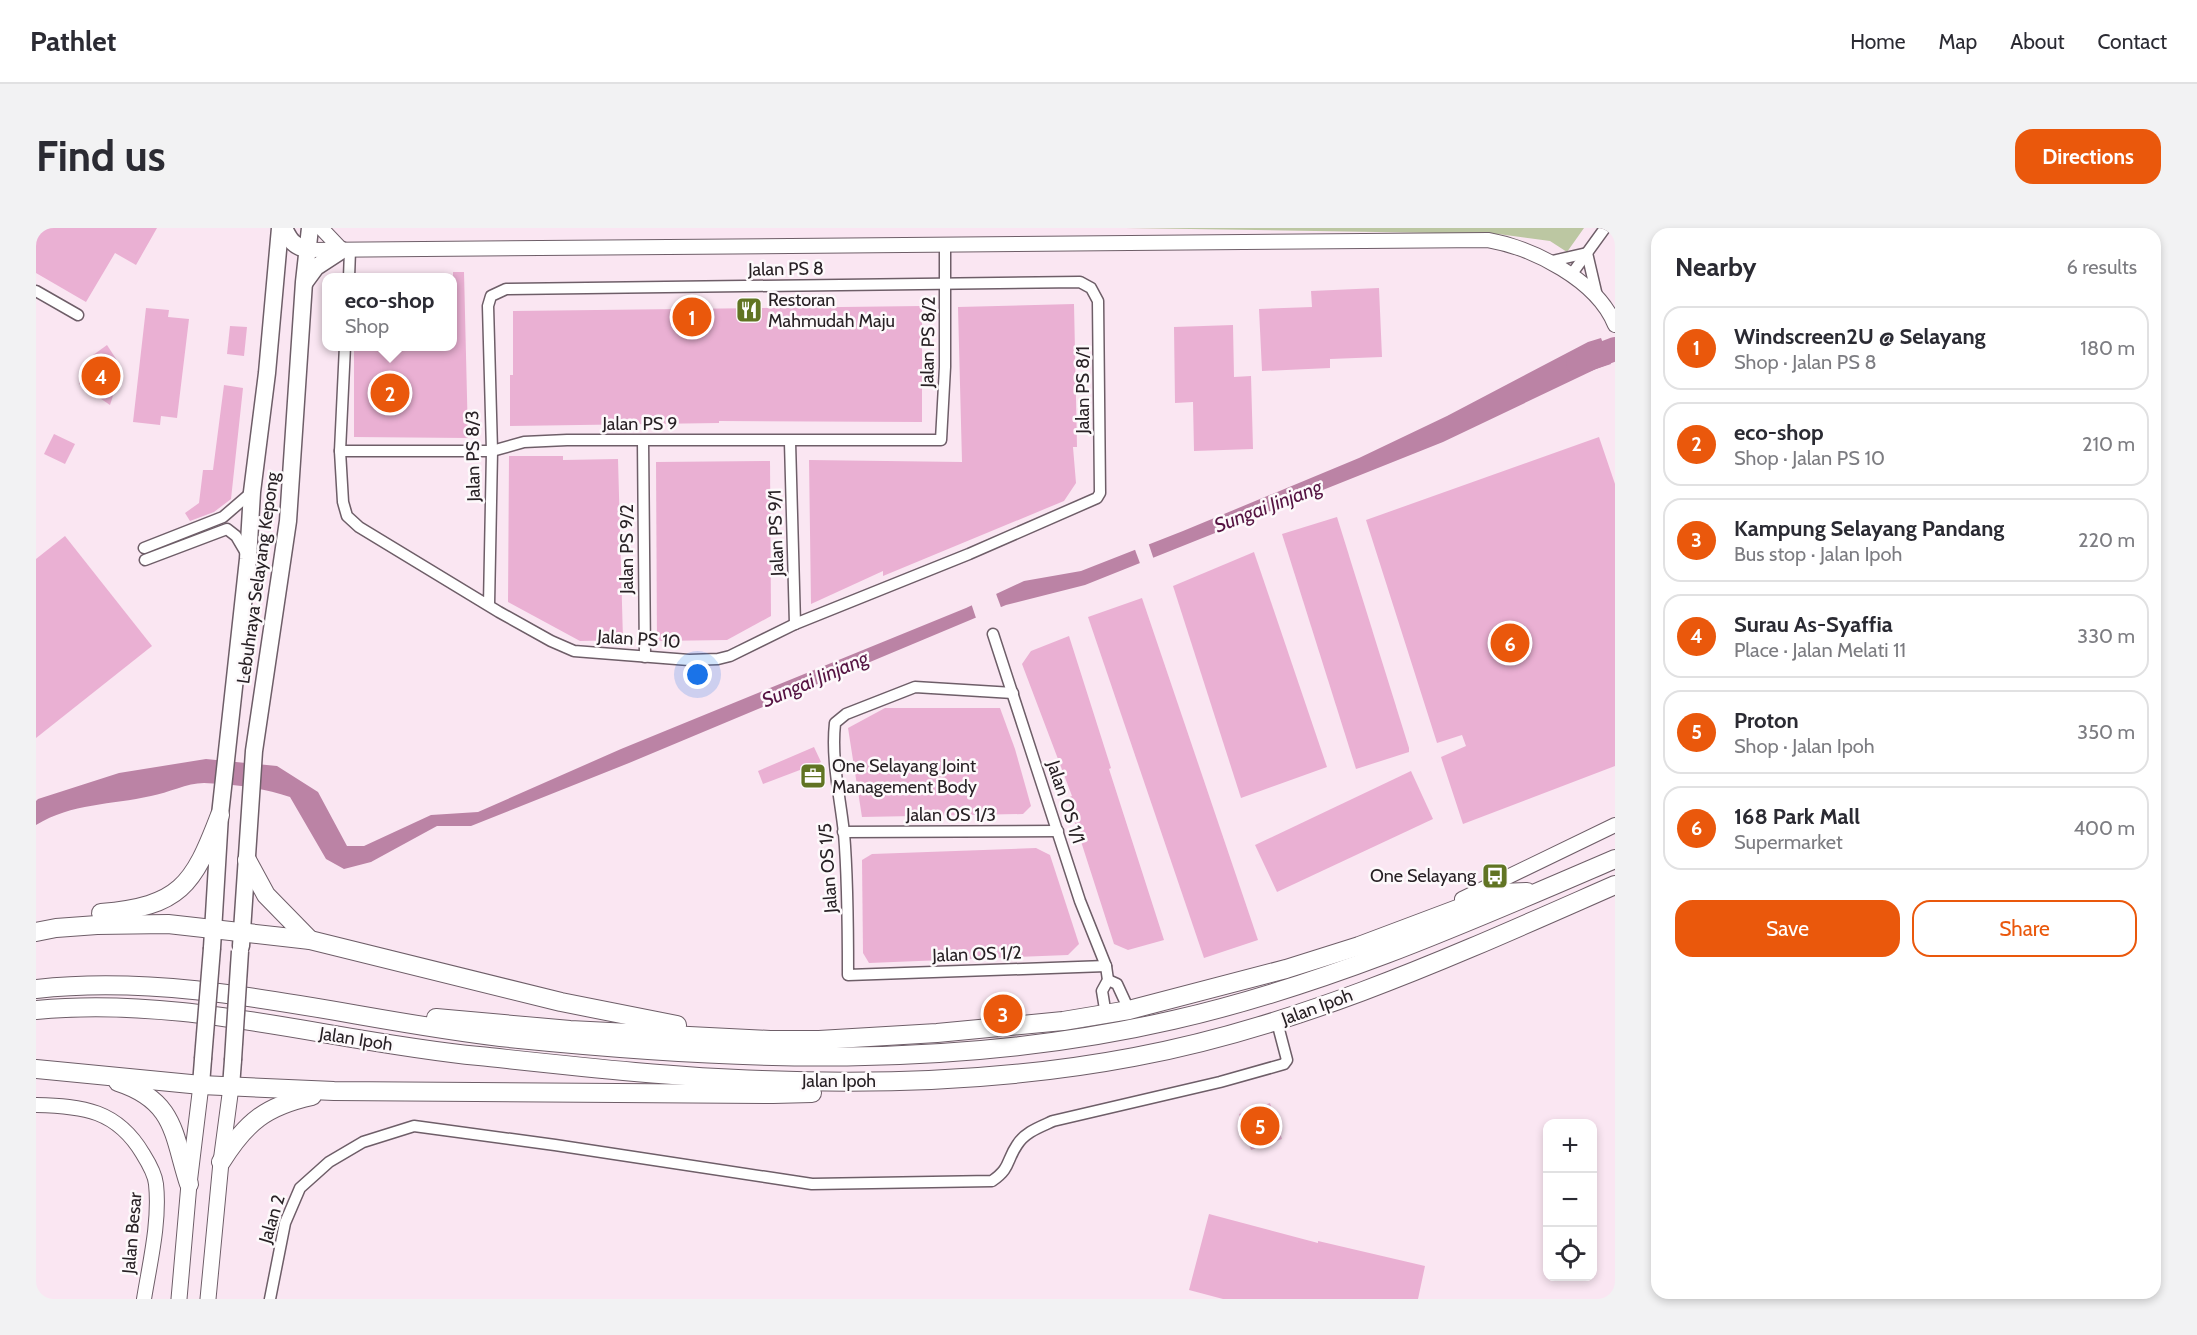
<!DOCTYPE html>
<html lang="en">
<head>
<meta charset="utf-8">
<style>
  body { margin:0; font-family:Cabin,sans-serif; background:#f2f2f3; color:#2b2b33 }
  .controls { position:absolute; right:18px; bottom:18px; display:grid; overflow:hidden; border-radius:12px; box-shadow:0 3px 9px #0003 }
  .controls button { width:54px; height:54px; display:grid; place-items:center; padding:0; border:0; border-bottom:2px solid #e1e1e2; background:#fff; color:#2b2b33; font:30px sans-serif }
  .you { position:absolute; left:662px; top:447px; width:21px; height:21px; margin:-15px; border:4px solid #fff; border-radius:50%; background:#1a73e8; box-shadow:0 0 0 9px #1a73e833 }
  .badge { display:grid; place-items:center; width:39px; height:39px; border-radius:50%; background:#ea580c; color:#fff; font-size:20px; font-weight:700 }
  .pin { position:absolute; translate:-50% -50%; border:3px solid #fff; box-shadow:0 2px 6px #0006 }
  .popup { position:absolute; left:286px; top:45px; width:135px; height:78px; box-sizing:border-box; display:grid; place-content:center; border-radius:12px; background:#fff; filter:drop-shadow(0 2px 4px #0005); font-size:20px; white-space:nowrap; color:#7c7c81 }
  .popup b { font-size:22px; color:#2b2b33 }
  .popup::after { content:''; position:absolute; left:50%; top:100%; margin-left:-12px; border:12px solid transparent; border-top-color:#fff }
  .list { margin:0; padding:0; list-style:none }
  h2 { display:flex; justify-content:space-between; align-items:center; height:78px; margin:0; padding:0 24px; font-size:26px }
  h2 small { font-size:20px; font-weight:400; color:#7c7c81 }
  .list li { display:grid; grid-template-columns:39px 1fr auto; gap:18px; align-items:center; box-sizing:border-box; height:84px; margin:0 12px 12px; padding:0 12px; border:2px solid #e1e1e2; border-radius:18px }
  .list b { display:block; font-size:22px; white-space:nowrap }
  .list p { margin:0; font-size:20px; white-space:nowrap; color:#7c7c81 }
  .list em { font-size:20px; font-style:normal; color:#7c7c81 }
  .actions { display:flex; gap:12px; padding:18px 24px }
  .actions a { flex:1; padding:14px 0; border:2px solid #ea580c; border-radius:18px; text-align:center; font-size:21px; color:#ea580c }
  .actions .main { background:#ea580c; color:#fff }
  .icon { flex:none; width:33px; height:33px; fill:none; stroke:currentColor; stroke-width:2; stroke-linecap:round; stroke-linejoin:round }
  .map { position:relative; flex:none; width:1579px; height:1071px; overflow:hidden; border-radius:18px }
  header { display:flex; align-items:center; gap:36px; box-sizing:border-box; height:84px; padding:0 30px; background:#fff; border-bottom:2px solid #e1e1e2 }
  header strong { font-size:28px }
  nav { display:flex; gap:33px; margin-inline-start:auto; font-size:21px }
  .intro { display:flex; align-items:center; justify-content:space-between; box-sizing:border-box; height:144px; padding:0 36px }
  h1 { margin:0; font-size:42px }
  .button { padding:15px 27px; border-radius:18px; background:#ea580c; color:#fff; font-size:21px; font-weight:700 }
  main { display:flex; gap:36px; padding:0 36px }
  aside { flex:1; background:#fff; border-radius:18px; box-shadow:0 3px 9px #0003 }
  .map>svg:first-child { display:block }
</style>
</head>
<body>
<header>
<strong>Pathlet</strong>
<nav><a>Home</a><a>Map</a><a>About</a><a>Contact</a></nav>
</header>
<div class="intro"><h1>Find us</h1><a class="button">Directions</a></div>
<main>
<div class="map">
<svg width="1579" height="1071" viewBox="0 0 1579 1071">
  <rect width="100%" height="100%" fill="#fae6f2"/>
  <polygon fill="#bcc7a2" points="1089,0 1548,0 1531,24 1514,13 1462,6"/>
  <path fill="#bb83a5" d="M 1565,110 L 1575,136 L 1560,141 L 1407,214 L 1049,357 L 970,377 L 593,535 L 435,598 L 401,598 L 335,634 L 308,641 L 290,631 L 254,569 C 226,560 198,556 168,555 C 151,555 132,565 115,568 C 75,577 36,575 0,597 L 0,573 L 2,571 L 83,545 L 170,531 L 241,538 L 282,564 L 311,618 L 328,618 L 395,587 L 442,584 L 585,521 L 930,380 L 988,353 L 1045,343 L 1147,303 L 1323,230 L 1411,188 L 1552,114 Z"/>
  <g fill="#fae6f2">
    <polygon points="1112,314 1118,332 1105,338 1098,319"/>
    <polygon points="959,363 966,382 941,393 935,375"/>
  </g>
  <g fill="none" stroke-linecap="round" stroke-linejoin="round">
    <polyline stroke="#bb83a5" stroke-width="24" points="1542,135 1579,121"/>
  </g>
  <g fill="#eab0d3">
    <polygon points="0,0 121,0 100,37 79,25 50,74 0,45"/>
    <polygon points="417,44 428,44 432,210 318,209 318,118 417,118"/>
    <polygon points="1343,60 1346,129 1294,131 1294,140 1226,143 1223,81 1276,79 1275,63"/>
    <polygon points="1038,76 1041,219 1037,219 1040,255 1028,273 847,348 847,343 775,376 773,232 926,234 922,79"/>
    <polygon points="886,78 886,194 683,193 683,195 474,198 474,147 477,147 477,83"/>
    <polygon points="110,80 133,82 132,89 153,91 141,190 125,188 124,197 97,194"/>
    <polygon points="1197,97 1198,149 1215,148 1217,221 1158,223 1157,174 1139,175 1138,99"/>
    <polygon points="194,98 211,99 208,128 191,126"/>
    <polygon points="71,117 86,140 74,177 43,156 53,130"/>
    <polygon points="188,157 207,160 195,271 178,284 154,293 149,285 163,275 167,242 177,242"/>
    <polygon points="18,206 39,216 29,236 8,226"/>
    <polygon points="1563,209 1579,256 1579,538 1427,596 1405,529 1430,518 1426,507 1401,515 1330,292"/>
    <polygon points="473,228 527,228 527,232 582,231 587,412 544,413 472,374"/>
    <polygon points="734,233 735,388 691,412 621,413 620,234"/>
    <polygon points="1301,289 1373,520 1373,524 1320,541 1246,306"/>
    <polygon points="29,308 116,418 0,510 0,331"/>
    <polygon points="1218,324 1291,539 1205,570 1137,358"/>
    <polygon points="1106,370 1222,712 1168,730 1052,389"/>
    <polygon points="1033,408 1075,540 1073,541 1128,712 1092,722 1078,716 1031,570 1036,568 986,436 995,423"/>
    <polygon points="849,480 964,480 979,521 995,578 987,586 826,589 812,500"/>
    <polygon points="778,519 785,534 727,556 722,543"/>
    <polygon points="1375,543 1397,591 1241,664 1219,617"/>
    <polygon points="1000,620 1014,627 1043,716 1032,727 833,735 827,725 826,632 836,626"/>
    <polygon points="1234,875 1246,911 1215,922 1203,886"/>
    <polygon points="1173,986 1282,1015 1282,1013 1389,1038 1382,1071 1187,1071 1153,1062"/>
  </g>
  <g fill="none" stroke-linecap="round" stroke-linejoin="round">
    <defs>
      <g id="minor">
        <polyline points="1551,25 1561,68"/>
        <polyline points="1512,34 1551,25"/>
        <polyline points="1535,47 1569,0"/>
        <polyline points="313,50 314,22"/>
        <polyline points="0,63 42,87"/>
        <polyline points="309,118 304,223 307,274 311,288 323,299 463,384 515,413 538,423 653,432 682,431 694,428 759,396 933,326 1061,270 1064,265 1062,73 1055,60 1044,54 470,61 455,68 452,78 456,223 453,377"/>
        <polyline points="607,213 609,429"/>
        <polyline points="754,214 759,396"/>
        <polyline points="304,223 456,223 488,214 531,212 905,212 909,139 909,17"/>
        <polyline points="108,320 187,289 216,264"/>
        <polyline points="109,332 191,301 200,308 210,325"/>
        <polyline points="957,406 1044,673 1070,738 1072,752 1066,763 1070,787"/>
        <path d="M 977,465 L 879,459 L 810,486 L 799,495 C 795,532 804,568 808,605 C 812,652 812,699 812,747 L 1070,738"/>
        <polyline points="807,604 1022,603"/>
        <polyline points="1072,752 1081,756 1093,782"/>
        <path d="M 234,1071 L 249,995 L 264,960 L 293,934 L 327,914 L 378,898 L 519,917 L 776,956 L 956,953 C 975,940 970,933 981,917 C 989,904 1004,899 1017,893 L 1184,854 L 1248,836 L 1251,832 L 1241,794"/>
      </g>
      <g id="tertiary">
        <polyline points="285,0 306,22"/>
        <path d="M 272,22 L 1452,12 C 1497,20 1561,52 1579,97"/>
        <polyline points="1426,671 1579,597"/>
        <path d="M 0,877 C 47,878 81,882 107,926 C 112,934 119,946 120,956 C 124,993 114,1034 108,1071"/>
      </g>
      <g id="secondary">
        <polyline points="143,1071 153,956 165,857"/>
        <polyline points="172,1071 185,934 195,859"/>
      </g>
      <g id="primary">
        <path d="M 248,0 C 254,13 258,18 272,22"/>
        <polyline points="269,54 280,39 306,22"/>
        <polyline points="205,718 218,523 252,293 268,54 274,0"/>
        <polyline points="176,720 184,587 212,331 216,264 231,145 244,0"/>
        <polyline points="165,857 167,831"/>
        <polyline points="195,859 197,832"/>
      </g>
      <g id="trunk">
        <polyline points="211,632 230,667 274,712"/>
        <path d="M 65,685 C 144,678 157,658 184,587"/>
        <polyline points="0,704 20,700 61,697 132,696 274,712 525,774 641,797"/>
        <path d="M 0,761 C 161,743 323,795 483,811 C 703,833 920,842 1137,792 C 1291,757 1435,693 1579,631"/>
        <path d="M 0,782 C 149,767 296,814 443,828 C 537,838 632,849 726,852 C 850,857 977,852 1098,829 C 1266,798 1424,725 1579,657"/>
        <polyline points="400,790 534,802 734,812 783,812 901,805 1027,793 1093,782 1250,741 1323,718 1464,665 1491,664"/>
        <polyline points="0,841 165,857 298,863 737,866 776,865"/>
        <path d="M 82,854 C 140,873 137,907 153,956"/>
        <path d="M 185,934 C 210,894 230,878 276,868"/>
      </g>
    </defs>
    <use href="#minor" stroke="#6e5e68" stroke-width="13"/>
    <use href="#tertiary" stroke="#6e5e68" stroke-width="16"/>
    <use href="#secondary" stroke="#6e5e68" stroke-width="17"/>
    <use href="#primary" stroke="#6e5e68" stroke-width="19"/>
    <use href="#trunk" stroke="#6e5e68" stroke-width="20"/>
    <use href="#minor" stroke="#fff" stroke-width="10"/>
    <use href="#tertiary" stroke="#fff" stroke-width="14"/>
    <use href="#secondary" stroke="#fff" stroke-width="15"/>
    <use href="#primary" stroke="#fff" stroke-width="16"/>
    <use href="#trunk" stroke="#fff" stroke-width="18"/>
    <defs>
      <g id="primary-bridge">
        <polyline points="167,831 176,720"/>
        <polyline points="197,832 204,723"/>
      </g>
    </defs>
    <use href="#primary-bridge" stroke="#6e5e68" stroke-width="19" stroke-linecap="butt"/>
    <use href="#primary-bridge" stroke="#fff" stroke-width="16"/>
  </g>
  <defs>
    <symbol id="restaurant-square" viewBox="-11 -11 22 22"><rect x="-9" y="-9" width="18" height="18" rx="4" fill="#617423" stroke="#fdf9fb"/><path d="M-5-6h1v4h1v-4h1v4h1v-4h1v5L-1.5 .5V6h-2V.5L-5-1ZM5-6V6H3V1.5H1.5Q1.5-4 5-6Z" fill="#fff"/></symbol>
    <symbol id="office-square" viewBox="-11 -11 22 22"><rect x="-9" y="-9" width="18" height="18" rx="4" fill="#617423" stroke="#fdf9fb"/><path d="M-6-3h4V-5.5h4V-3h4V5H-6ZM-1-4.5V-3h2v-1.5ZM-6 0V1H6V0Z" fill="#fff"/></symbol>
    <symbol id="bus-square" viewBox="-11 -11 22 22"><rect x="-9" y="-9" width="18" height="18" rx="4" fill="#617423" stroke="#fdf9fb"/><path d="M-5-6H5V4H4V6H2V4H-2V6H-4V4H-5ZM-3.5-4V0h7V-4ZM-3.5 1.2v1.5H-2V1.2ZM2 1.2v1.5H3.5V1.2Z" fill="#fff"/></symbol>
  </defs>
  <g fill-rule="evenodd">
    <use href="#restaurant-square" x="698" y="67" width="30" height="30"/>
    <use href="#office-square" x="762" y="533" width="30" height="30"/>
    <use href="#bus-square" x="1444" y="633" width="30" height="30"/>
  </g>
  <g text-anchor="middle" stroke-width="5" stroke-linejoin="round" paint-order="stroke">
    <g font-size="18" fill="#282125" stroke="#fdf9fb">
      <text transform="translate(750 41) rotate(-1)" y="6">Jalan PS 8</text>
      <text transform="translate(892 114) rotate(-89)" y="6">Jalan PS 8/2</text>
      <text transform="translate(1047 162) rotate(-90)" y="6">Jalan PS 8/1</text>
      <text x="604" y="202">Jalan PS 9</text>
      <text transform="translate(437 228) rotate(-91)" y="6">Jalan PS 8/3</text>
      <text transform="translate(740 305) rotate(-92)" y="6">Jalan PS 9/1</text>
      <text transform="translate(591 321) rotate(-90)" y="6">Jalan PS 9/2</text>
      <text transform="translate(222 350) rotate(-82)" y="6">Lebuhraya Selayang Kepong</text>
      <text transform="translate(603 411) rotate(4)" y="6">Jalan PS 10</text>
      <text transform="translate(1030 574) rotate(72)" y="6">Jalan OS 1/1</text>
      <text x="915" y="593">Jalan OS 1/3</text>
      <text transform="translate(792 640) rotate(-94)" y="6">Jalan OS 1/5</text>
      <text transform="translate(941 726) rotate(-2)" y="6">Jalan OS 1/2</text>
      <text transform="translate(1281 779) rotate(-20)" y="6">Jalan Ipoh</text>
      <text transform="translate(320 811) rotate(9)" y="6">Jalan Ipoh</text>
      <text x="803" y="859">Jalan Ipoh</text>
      <text transform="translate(236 991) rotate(-73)" y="6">Jalan 2</text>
      <text transform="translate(96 1005) rotate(-85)" y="6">Jalan Besar</text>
    </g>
    <g font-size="18" fill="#282125" stroke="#fdf9fb" text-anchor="start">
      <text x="732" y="78">Restoran<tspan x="732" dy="21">Mahmudah Maju</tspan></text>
      <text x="796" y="544">One Selayang Joint<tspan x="796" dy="21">Management Body</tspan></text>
      <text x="1440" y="654" text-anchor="end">One Selayang</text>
    </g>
    <g font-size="20" font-style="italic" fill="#551342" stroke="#fdf9fb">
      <text transform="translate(1232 278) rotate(-21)" y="7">Sungai Jinjang</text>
      <text transform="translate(779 451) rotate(-23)" y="7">Sungai Jinjang</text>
    </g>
  </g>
</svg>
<div class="controls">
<button>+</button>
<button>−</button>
<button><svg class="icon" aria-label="locate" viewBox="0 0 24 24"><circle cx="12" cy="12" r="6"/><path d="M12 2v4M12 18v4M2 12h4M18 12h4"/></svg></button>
</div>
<div class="you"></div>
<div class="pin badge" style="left:656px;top:89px">1</div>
<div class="pin badge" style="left:354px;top:165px">2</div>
<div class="popup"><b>eco-shop</b>Shop</div>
<div class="pin badge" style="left:967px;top:786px">3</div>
<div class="pin badge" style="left:65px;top:148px">4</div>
<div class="pin badge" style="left:1224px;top:898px">5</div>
<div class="pin badge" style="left:1474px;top:415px">6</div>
</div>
<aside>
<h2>Nearby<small>6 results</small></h2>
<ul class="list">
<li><span class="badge">1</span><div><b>Windscreen2U @ Selayang</b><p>Shop · Jalan PS 8</p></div><em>180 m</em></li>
<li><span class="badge">2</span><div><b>eco-shop</b><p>Shop · Jalan PS 10</p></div><em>210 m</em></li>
<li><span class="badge">3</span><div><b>Kampung Selayang Pandang</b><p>Bus stop · Jalan Ipoh</p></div><em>220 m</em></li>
<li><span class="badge">4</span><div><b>Surau As-Syaffia</b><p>Place · Jalan Melati 11</p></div><em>330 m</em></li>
<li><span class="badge">5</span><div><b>Proton</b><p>Shop · Jalan Ipoh</p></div><em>350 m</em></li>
<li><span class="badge">6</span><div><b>168 Park Mall</b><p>Supermarket</p></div><em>400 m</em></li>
</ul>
<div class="actions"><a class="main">Save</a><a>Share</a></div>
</aside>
</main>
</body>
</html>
